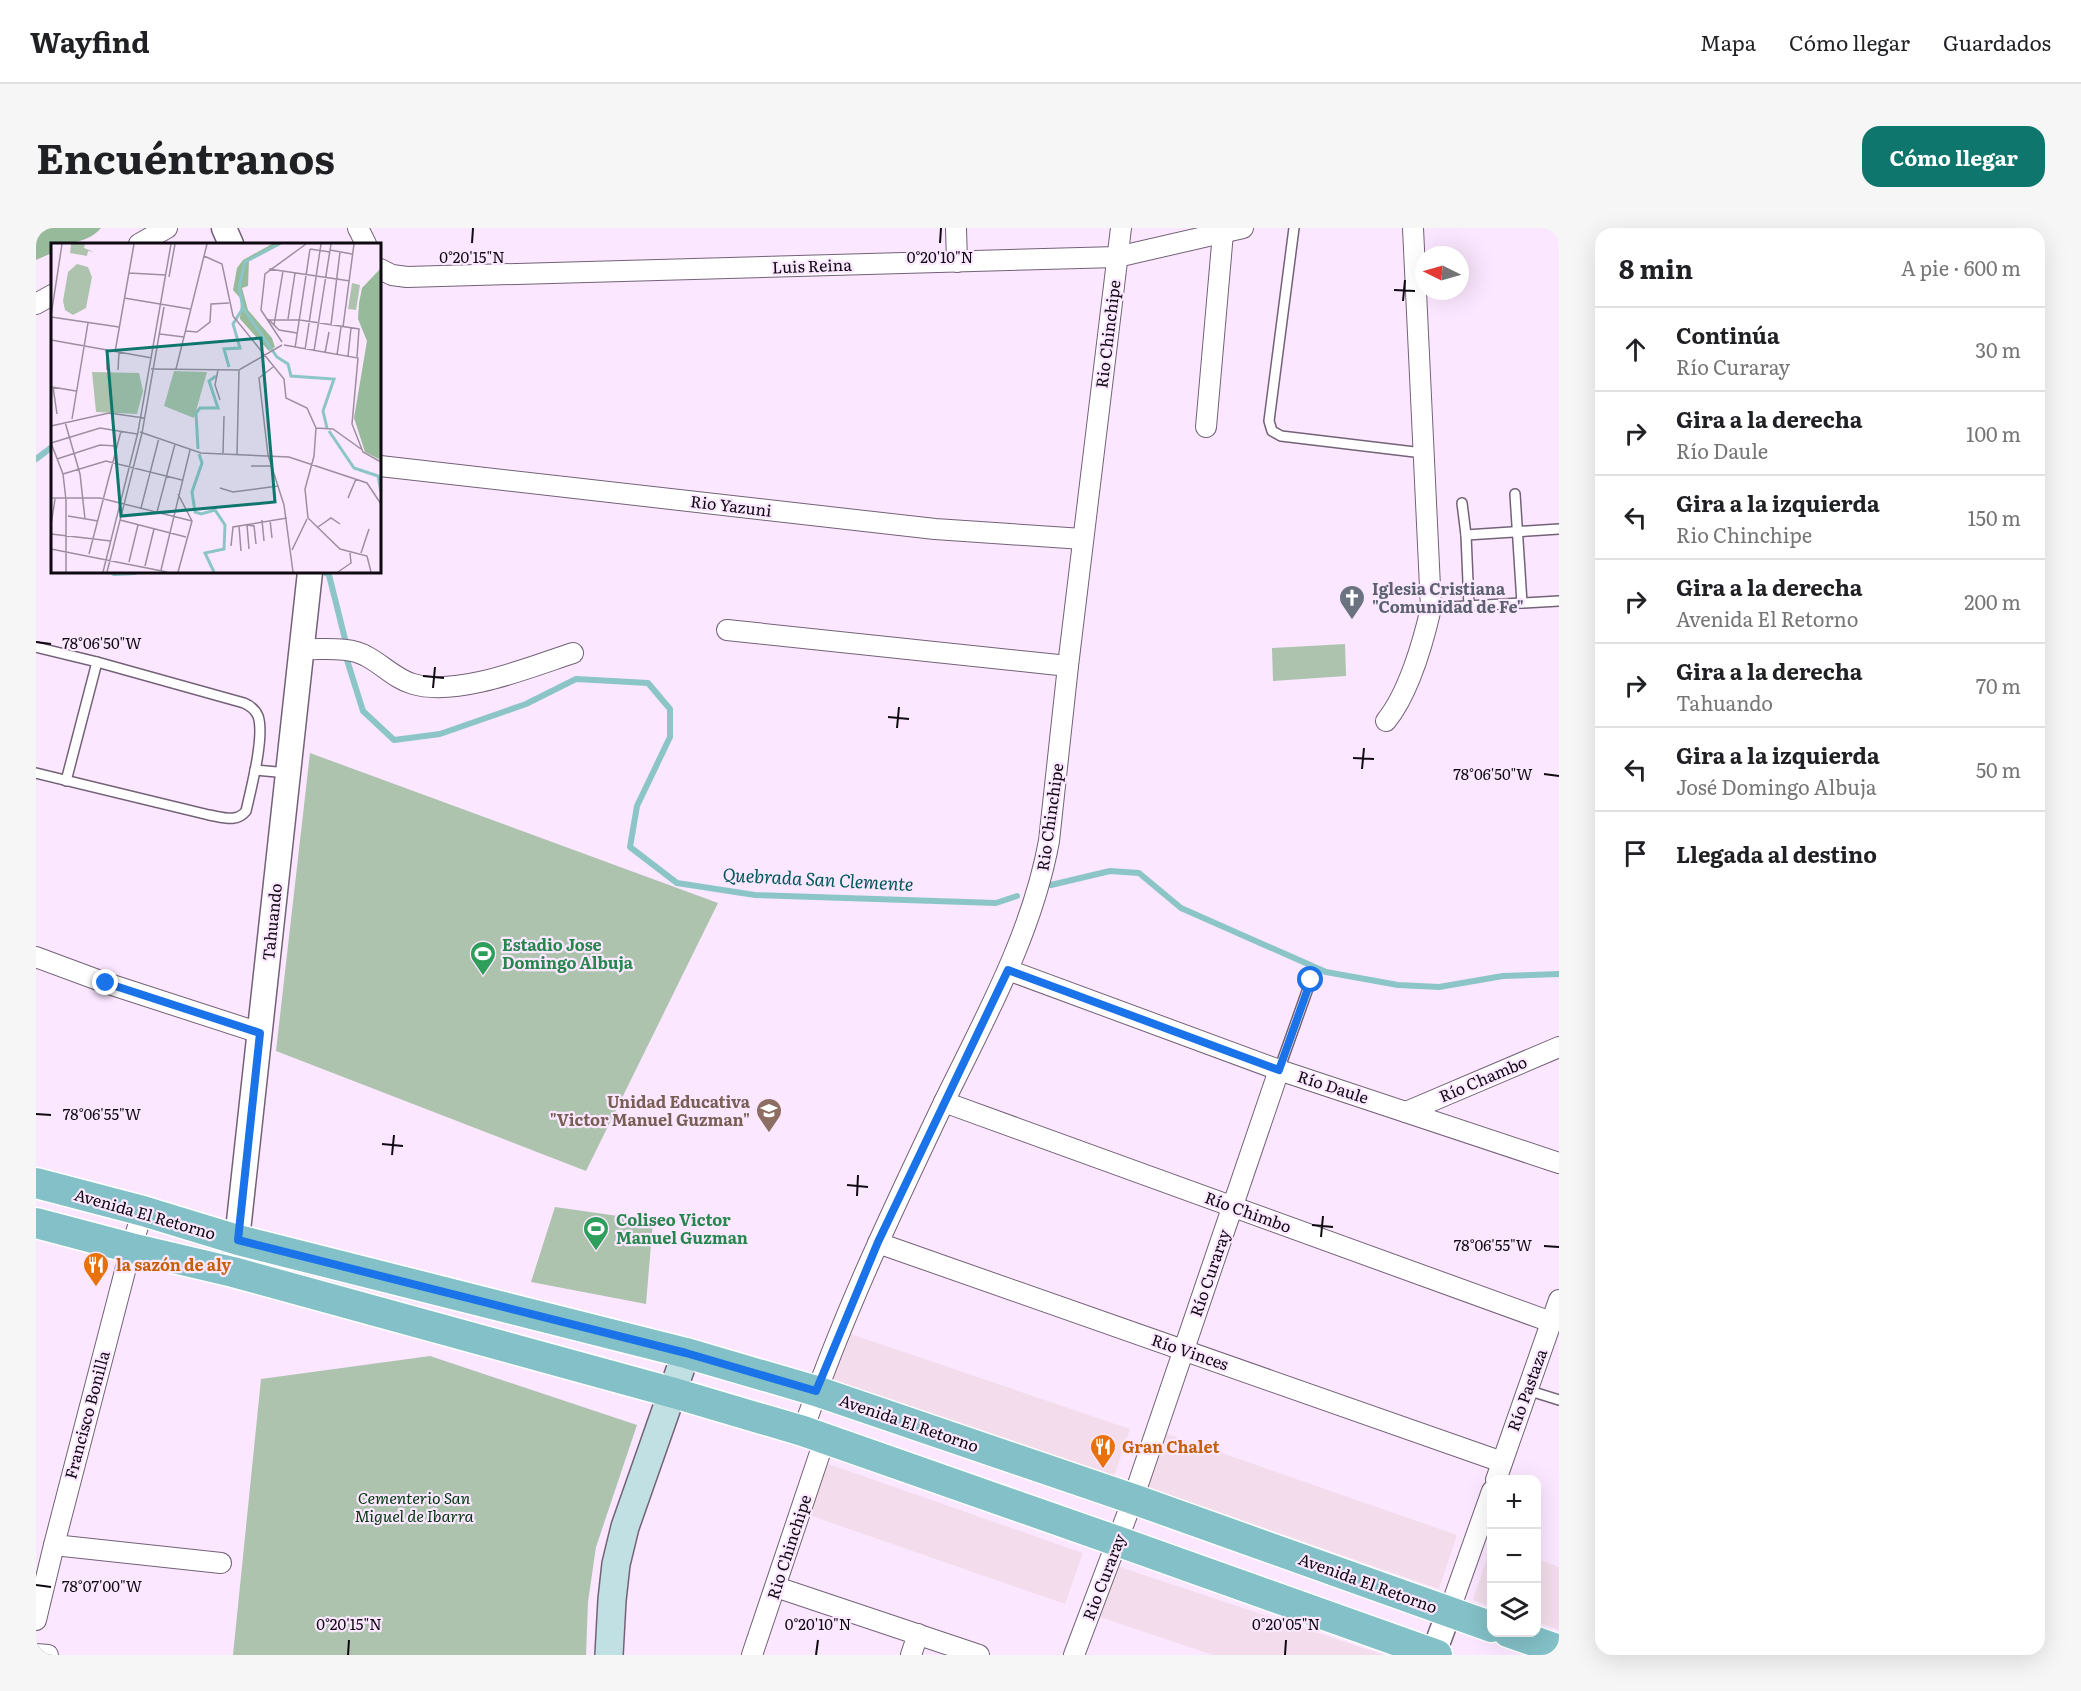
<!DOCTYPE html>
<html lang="es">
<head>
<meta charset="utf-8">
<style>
  body { margin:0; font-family:Literata,serif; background:#f6f6f6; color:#202124 }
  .controls { position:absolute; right:18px; bottom:18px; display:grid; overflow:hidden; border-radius:12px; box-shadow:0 6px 24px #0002 }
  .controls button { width:54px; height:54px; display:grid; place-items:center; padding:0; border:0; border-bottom:2px solid #e0e0e0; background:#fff; color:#202124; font:30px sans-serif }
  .compass { position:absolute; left:1379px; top:18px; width:54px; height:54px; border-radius:50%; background:#fff; box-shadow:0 6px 24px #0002; rotate:275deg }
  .stop { position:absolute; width:18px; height:18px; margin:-14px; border:4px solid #1a73e8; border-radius:50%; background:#fff }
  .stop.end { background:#1a73e8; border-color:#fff; box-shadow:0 2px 6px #0008 }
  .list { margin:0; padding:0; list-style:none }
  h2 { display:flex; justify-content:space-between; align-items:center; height:78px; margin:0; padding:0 24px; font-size:26px }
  h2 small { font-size:20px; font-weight:400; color:#757577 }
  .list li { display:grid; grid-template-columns:39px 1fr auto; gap:18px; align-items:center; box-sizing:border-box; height:84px; padding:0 24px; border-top:2px solid #e0e0e0 }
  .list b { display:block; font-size:22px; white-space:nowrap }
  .list p { margin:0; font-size:20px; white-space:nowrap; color:#757577 }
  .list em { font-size:20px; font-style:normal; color:#757577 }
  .icon { flex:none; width:33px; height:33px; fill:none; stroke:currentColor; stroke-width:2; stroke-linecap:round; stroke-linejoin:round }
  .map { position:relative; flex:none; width:1523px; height:1427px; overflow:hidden; border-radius:18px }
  header { display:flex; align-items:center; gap:36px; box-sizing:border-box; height:84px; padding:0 30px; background:#fff; border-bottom:2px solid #e0e0e0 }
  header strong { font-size:28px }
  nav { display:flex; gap:33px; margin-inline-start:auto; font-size:21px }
  .intro { display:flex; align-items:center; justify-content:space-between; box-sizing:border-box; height:144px; padding:0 36px }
  h1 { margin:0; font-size:42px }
  .button { padding:15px 27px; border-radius:18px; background:#0f766e; color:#fff; font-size:21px; font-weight:700 }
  main { display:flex; gap:36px; padding:0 36px }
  aside { flex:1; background:#fff; border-radius:18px; box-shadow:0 6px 24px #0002 }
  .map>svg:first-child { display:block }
</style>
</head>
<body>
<header>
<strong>Wayfind</strong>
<nav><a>Mapa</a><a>Cómo llegar</a><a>Guardados</a></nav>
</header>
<div class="intro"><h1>Encuéntranos</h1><a class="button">Cómo llegar</a></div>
<main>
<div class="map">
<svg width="1523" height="1427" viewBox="0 0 1523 1427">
  <rect width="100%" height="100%" fill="#fbe7ff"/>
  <g fill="#f3ddec">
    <polygon points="812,1105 1094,1201 1078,1249 796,1154"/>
    <polygon points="1129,1205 1421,1307 1403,1361 1110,1259"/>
    <polygon points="787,1234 1047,1325 1029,1376 770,1286"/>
    <polygon points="1455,1319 1455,1378 1437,1372"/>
    <polygon points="1501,1331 1523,1339 1523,1402 1501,1394"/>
    <polygon points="1081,1338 1348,1427 1177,1427 1064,1389"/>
  </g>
  <g fill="#adc3ae">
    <polygon points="1309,416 1310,448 1237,453 1236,420"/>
    <polygon points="274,525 682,675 550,943 240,823"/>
    <polygon points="519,979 617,993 610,1076 495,1054"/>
    <polygon points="394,1128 601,1197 560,1319 552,1374 550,1427 197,1427 225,1151"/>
  </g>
  <path fill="#97ba9a" d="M 0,0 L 65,0 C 53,14 34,16 16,16 L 16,25 L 0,32 Z"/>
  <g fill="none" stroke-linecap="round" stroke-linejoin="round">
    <g stroke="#8cc5c8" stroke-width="6">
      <polyline points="0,231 16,219"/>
      <polyline points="77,344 78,345 99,344"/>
      <polyline points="288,344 293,347 310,415"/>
      <polyline points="311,432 327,483 358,512 404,506 490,476 540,451 612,455 634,481 634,509 601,578 594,619 641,655 719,667 960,675 981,668"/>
      <polyline points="1015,657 1074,643 1103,645 1145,680 1290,744 1362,757 1403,759 1467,748 1523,746"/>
    </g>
    <defs>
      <g id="service">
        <polyline points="1258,0 1233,193 1236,203 1245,208 1387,225"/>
        <polyline points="1479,266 1486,375"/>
        <polyline points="1426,275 1430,307"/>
        <polyline points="1433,378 1430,307 1523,301"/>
        <polyline points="1395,380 1523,373"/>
        <path d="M 0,419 L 61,434 L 208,475 C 215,478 219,481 222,488 C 229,508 215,561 210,583 C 201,595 186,589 173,587 L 0,545"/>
        <polyline points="219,542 252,545"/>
        <polyline points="30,553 61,434"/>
        <polyline points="1243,842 1275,752"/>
        <polyline points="1491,1162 1523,1172"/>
      </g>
      <g id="minor">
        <polyline points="322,0 330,16"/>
        <polyline points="920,0 921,34"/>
        <polyline points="103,16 131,0"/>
        <polyline points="344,41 356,47 371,49 1081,29 1207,0"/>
        <polyline points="0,76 16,67"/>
        <polyline points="1170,199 1187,5"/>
        <polyline points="344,238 899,301 1047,311"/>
        <polyline points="691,402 1032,438"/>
        <path d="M 266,421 C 286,422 313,418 330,428 C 346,436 359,451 377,456 C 422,469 494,439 537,425"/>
        <path d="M 1350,493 C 1372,466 1387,415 1395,380 L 1377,0"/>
        <polyline points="0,729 70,755 224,805"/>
        <polyline points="972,742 1243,842 1523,935"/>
        <polyline points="908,874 1515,1094"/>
        <polyline points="1370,884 1523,819"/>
        <polyline points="842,1015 1466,1234"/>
        <path d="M 767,1203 C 805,1090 857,981 908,874 C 949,790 996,706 1013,613 L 1032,438 L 1085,0"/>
        <polyline points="1460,1252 1523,1072"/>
        <polyline points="18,1317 185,1335"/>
        <polyline points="740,1359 943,1427"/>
        <polyline points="1413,1384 1456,1263"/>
        <polyline points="0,1392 18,1317 95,1020 107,983"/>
        <polyline points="0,1426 12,1427"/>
        <polyline points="716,1427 789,1210"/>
        <polyline points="875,1427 882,1406"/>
        <polyline points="1038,1427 1097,1271 1243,842"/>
      </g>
      <g id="tertiary">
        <polyline points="188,0 195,16"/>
        <polyline points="199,1030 274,344"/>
        <polyline points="1397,1427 1413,1384"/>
      </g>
      <polyline id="secondary" points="573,1427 576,1372 580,1336 589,1299 650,1125"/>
      <g id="primary">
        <polyline points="0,955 107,983 202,1012 650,1125 780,1163 1097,1271 1456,1399"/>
        <polyline points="0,995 95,1020 197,1044 638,1165 767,1203 1081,1313 1401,1427"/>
        <polyline points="1472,1404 1523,1422"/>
      </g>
    </defs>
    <use href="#service" stroke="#736277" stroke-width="12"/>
    <use href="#minor" stroke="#736277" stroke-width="22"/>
    <use href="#tertiary" stroke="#736277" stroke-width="27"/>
    <use href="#secondary" stroke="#736277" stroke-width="30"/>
    <use href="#primary" stroke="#fff" stroke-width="33"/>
    <use href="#service" stroke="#fff" stroke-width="9"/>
    <use href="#minor" stroke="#fff" stroke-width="20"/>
    <use href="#tertiary" stroke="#fff" stroke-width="24"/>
    <use href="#secondary" stroke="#c1e0e3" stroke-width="27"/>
    <use href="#primary" stroke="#83c0c7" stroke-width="30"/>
  </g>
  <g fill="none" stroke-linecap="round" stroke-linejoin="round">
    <polyline stroke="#1a73e8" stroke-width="8" points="70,755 224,805 202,1012 650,1125 780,1163 842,1014 972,742 1243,842 1275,752"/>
  </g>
  <path fill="none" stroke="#0f0911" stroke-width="2" d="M 436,15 L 437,0M 904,15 L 905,0M 1358,62 L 1379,63M 1367,73 L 1369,52M 0,414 L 15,416M 387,448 L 408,450M 397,460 L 399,439M 852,489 L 873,491M 861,500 L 863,479M 1317,530 L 1338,531M 1326,541 L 1328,520M 1508,546 L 1523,548M 0,886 L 15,887M 346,916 L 367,918M 356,927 L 358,907M 811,957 L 832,959M 821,968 L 822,947M 1276,997 L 1297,999M 1285,1009 L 1287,988M 1508,1018 L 1523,1019M 0,1357 L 15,1359M 312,1427 L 313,1412M 780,1427 L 782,1412M 1249,1427 L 1250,1412"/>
  <defs>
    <symbol id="church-pin" viewBox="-11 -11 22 30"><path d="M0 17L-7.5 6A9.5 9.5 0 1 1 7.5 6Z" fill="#6b7280" stroke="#fbe7ff"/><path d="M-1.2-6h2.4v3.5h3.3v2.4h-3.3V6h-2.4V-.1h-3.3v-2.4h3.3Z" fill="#fff"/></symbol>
    <symbol id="stadium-pin" viewBox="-11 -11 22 30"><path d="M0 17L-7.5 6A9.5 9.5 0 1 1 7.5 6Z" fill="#2e9e5b" stroke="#fbe7ff"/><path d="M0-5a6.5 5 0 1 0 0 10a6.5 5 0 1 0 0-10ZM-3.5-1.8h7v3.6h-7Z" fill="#fff"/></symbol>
    <symbol id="university-pin" viewBox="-11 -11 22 30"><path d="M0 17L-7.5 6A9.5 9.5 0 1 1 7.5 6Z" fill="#8d6e63" stroke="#fbe7ff"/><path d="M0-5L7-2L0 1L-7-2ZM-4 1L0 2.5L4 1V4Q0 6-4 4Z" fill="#fff"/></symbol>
    <symbol id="restaurant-pin" viewBox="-11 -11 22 30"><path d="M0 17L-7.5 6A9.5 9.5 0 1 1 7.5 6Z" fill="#e8710a" stroke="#fbe7ff"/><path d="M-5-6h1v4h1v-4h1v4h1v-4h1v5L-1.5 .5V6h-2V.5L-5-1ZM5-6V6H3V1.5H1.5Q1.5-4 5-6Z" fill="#fff"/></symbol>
  </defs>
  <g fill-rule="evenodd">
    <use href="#church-pin" x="1301" y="355" width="30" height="40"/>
    <use href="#stadium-pin" x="432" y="711" width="30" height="40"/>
    <use href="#university-pin" x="718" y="868" width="30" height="40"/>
    <use href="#stadium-pin" x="545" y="986" width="30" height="40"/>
    <use href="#restaurant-pin" x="45" y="1022" width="30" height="40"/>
    <use href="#restaurant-pin" x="1052" y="1204" width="30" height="40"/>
  </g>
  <g text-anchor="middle" stroke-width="4.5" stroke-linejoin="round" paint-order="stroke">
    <g font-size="16" fill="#0f0911" stroke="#fbe7ff">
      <text transform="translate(776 38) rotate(-2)" y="6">Luis Reina</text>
      <text transform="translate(1072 106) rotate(-83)" y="6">Rio Chinchipe</text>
      <text transform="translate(695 278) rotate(7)" y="6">Rio Yazuni</text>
      <text transform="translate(1014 589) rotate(-82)" y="6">Rio Chinchipe</text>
      <text transform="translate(236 694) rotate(-84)" y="6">Tahuando</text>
      <text transform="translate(1447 851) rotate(-23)" y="6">Río Chambo</text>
      <text transform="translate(1297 859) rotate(18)" y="6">Río Daule</text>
      <text transform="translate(1212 984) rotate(20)" y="6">Río Chimbo</text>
      <text transform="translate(109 986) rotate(16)" y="6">Avenida El Retorno</text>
      <text transform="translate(1174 1045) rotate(-71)" y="6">Río Curaray</text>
      <text transform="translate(1154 1124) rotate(19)" y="6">Río Vinces</text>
      <text transform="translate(1491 1162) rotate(-70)" y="6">Río Pastaza</text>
      <text transform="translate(51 1187) rotate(-75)" y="6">Francisco Bonilla</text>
      <text transform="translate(873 1195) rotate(19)" y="6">Avenida El Retorno</text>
      <text transform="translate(753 1319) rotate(-72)" y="6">Rio Chinchipe</text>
      <text transform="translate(1068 1349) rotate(-69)" y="6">Rio Curaray</text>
      <text transform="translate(1332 1355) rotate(20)" y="6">Avenida El Retorno</text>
    </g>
    <g font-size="16" font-weight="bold" fill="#5b616d" stroke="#fbe7ff" text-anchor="start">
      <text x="1336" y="367">Iglesia Cristiana<tspan x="1336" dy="18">"Comunidad de Fe"</tspan></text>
    </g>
    <g font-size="16" font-weight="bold" fill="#27864d" stroke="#fbe7ff" text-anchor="start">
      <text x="466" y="723">Estadio Jose<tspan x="466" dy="18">Domingo Albuja</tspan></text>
      <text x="580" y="998">Coliseo Victor<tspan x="580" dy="18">Manuel Guzman</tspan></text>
    </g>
    <g font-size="16" font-weight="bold" fill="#785e54" stroke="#fbe7ff" text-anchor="end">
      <text x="714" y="880">Unidad Educativa<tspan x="714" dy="18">"Victor Manuel Guzman"</tspan></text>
    </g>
    <g font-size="16" font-weight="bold" fill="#c56008" stroke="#fbe7ff" text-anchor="start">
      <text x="80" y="1043">la sazón de aly</text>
      <text x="1086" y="1225">Gran Chalet</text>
    </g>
    <g font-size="16" font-style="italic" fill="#00350b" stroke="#fbe7ff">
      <text x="378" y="1276">Cementerio San<tspan x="378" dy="18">Miguel de Ibarra</tspan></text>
    </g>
    <g font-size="18" font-style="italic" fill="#00575b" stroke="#fbe7ff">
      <text transform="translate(782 652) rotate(3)" y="6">Quebrada San Clemente</text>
    </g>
  </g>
  <g transform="translate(15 15)">
    <rect width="330" height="330" fill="#fbe7ff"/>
    <path d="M 20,1 L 34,1 L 33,5 L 43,9 L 37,8 L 36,13 L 19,10 ZM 26,21 L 37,24 L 41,34 L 35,65 L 22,72 L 14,67 L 12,58 L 17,29 ZM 301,40 L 309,42 L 305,67 L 297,66 ZM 123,128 L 156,129 L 143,175 L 113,163 ZM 41,129 L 88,130 L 92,148 L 86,171 L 45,169 Z" fill="#adc3ae"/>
    <path d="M 221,1 L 231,1 L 198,18 L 197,43 L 191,45 L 197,67 L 221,95 L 224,104 L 218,108 L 189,76 L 190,56 L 182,47 L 186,25 L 192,17 ZM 330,25 L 330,217 L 314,209 L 303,175 L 316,98 L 307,76 L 308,60 L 311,45 Z" fill="#97ba9a"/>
    <path fill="none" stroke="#8cc5c8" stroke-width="3" d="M 228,1 L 194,19 L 188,45 L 192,65 L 226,114 L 237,121 L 240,133 L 283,136 L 272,168 L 276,185M 178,124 L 173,106 L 189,105 L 182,81 L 192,65M 278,188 L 303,225 L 327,233 L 330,249M 147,206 L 145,170 L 149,165 L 167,165 L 158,138 L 165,133M 148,211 L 151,220 L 141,249 L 144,269 L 150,271 L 164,267 L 174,282 L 173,306 L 154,310 L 163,329"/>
    <path fill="none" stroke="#9d8ea0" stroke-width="1.5" d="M 259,6 L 279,9M 279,7 L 301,11M 153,13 L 171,21 L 182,73 L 233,136 L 235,155 L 256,165 L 265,185 L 282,186 L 310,206M 218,26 L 299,38M 78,30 L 115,32M 118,34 L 124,1M 73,55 L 139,66M 0,73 L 11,1M 0,74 L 68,84M 217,76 L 228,87 L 246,90M 237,76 L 244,30M 216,77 L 249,77 L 308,86 L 306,114M 223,82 L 232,28M 280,82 L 289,9M 292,84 L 303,1M 135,88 L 146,89 L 159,79 L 160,61 L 178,60M 109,91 L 133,94M 0,97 L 101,115M 231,99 L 210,67 L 214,31 L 255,1M 233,102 L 307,115 L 301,181 L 312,209 L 330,219M 244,105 L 259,6M 56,107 L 56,127M 254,107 L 270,1M 263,108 L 280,1M 64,109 L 83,1M 274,110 L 278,89M 286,112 L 290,84M 297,113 L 300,85M 222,124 L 208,135 L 217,212 L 233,262 L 242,329M 100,126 L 188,127 L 231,102M 125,126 L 156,1M 67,127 L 68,109M 167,127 L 164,142 L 169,157M 1,144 L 25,148M 2,144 L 6,171M 21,176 L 37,80M 14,179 L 29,231 L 34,276M 0,183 L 58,170 L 93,175M 265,185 L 263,213 L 254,246 L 257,275 L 289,306 L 316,313 L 320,329M 89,189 L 150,210 L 238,214 L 316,240 L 330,261M 0,200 L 12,231 L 15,257 L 15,329M 0,200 L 49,185 L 86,191M 172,210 L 173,173M 186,211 L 188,127M 6,216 L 49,202 L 66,203M 200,223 L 221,223M 12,231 L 55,218 L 131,237M 169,245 L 182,249 L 227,243M 0,255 L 49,255 L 141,278M 297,255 L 305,236M 90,265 L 108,195M 106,269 L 124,201M 17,273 L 47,278M 69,277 L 135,294M 211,277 L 213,298M 219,277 L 221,295M 0,282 L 4,256M 188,283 L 190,308M 267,284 L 280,275 L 289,281M 0,291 L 60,298M 180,303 L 182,284 L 236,275M 0,306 L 116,329M 198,306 L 196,282 L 203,283 L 205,301M 241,307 L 256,276M 310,310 L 318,286M 38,311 L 70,188M 78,319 L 87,282M 94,323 L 103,286M 110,327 L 139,207M 52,329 L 87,189 L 120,1M 56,329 L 91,190 L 113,64M 127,329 L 141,278 L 127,251M 287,329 L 300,320 L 299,310"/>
    <path fill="#0f766e" fill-opacity="0.15" stroke="#0f766e" stroke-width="3" d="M 210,95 L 224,259 L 70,273 L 56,108 Z"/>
    <rect width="330" height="330" fill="none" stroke="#0f0911" stroke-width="3"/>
  </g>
  <g font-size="15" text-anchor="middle" fill="#0f0911" stroke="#fbe7ff" stroke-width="4.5" stroke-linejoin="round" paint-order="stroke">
    <text x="436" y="35">0°20'15"N</text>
    <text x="904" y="35">0°20'10"N</text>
    <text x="66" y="421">78°06'50"W</text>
    <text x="1457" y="552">78°06'50"W</text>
    <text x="66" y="892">78°06'55"W</text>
    <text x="1457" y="1023">78°06'55"W</text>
    <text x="66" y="1364">78°07'00"W</text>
    <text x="313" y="1402">0°20'15"N</text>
    <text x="782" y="1402">0°20'10"N</text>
    <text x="1250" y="1402">0°20'05"N</text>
  </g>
</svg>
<div class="controls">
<button>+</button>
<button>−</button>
<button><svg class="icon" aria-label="layers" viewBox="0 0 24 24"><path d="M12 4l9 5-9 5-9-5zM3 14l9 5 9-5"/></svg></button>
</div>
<svg class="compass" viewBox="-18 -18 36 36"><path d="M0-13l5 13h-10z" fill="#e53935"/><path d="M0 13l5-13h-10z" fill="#757577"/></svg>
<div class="stop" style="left:1275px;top:752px"></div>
<div class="stop end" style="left:70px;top:755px"></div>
</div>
<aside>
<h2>8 min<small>A pie · 600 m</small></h2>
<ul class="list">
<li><svg class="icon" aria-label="ahead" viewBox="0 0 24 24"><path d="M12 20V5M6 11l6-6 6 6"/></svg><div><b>Continúa</b><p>Río Curaray</p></div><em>30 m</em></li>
<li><svg class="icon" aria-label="right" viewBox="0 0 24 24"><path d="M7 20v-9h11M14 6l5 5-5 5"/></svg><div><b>Gira a la derecha</b><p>Río Daule</p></div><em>100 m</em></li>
<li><svg class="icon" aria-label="left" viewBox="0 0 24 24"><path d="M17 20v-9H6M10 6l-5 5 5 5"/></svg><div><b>Gira a la izquierda</b><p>Rio Chinchipe</p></div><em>150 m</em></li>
<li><svg class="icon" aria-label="right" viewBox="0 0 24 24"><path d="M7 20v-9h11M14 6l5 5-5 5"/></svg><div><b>Gira a la derecha</b><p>Avenida El Retorno</p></div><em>200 m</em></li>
<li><svg class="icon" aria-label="right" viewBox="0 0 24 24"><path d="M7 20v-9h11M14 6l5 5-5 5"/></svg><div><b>Gira a la derecha</b><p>Tahuando</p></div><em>70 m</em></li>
<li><svg class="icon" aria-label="left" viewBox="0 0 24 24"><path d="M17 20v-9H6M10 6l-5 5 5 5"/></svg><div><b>Gira a la izquierda</b><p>José Domingo Albuja</p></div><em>50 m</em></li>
<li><svg class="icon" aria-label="arrive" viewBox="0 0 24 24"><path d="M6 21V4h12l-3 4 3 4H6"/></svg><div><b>Llegada al destino</b></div></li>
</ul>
</aside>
</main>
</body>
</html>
